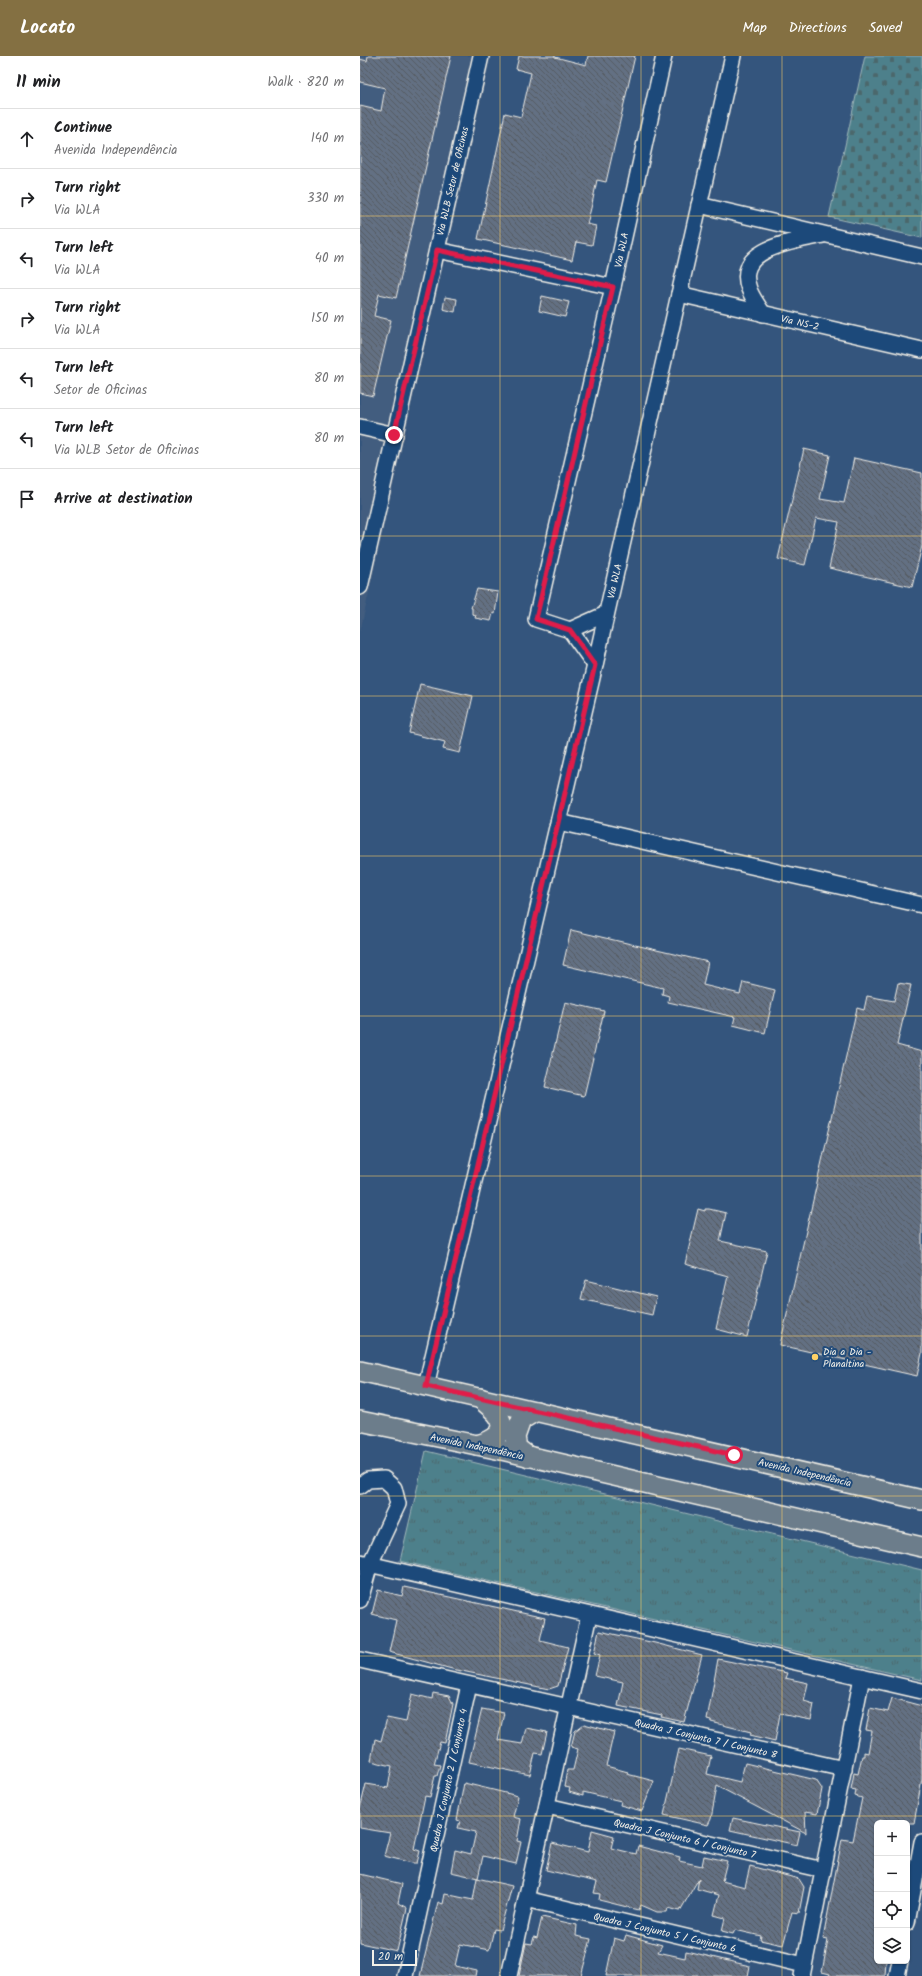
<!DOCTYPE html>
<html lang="en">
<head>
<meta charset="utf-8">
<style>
  body { margin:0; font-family:Kalam,sans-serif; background:#f2f2f2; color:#202124 }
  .controls { position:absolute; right:12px; bottom:12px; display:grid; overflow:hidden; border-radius:6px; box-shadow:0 1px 3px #0004 }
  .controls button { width:36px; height:36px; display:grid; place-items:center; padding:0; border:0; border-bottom:1px solid #e0e0e0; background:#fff; color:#202124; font:20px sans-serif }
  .scale { position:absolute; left:12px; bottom:10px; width:45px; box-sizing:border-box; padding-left:4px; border:2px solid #f4f1e8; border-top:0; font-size:11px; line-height:14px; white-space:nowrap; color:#f4f1e8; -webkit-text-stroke:3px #1f4a7a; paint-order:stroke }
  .stop { position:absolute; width:12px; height:12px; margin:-9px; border:3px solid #e11d48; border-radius:50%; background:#fff }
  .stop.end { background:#e11d48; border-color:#fff; box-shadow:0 1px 4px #0008 }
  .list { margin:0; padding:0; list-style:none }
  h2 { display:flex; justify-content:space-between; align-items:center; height:52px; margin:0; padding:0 16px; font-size:17px }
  h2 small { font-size:13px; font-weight:400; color:#757577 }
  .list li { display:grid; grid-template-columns:26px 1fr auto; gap:12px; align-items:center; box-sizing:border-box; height:60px; padding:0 16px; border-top:1px solid #e0e0e0 }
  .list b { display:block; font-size:15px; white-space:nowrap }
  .list p { margin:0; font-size:13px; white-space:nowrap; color:#757577 }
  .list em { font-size:13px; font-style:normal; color:#757577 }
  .icon { flex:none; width:22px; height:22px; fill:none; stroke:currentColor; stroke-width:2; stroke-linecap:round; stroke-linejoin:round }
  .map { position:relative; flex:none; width:562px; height:1920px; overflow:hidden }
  header { display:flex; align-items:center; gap:24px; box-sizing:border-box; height:56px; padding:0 20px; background:#847042; color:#fff }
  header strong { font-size:19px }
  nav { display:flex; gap:22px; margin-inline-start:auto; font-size:14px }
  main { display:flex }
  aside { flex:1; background:#fff }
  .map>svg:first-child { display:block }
</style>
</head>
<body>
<header>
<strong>Locato</strong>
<nav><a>Map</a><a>Directions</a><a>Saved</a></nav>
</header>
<main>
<aside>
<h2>11 min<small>Walk · 820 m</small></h2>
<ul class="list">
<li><svg class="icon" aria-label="ahead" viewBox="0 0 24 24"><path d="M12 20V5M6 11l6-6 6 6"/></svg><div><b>Continue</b><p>Avenida Independência</p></div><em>140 m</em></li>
<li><svg class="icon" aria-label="right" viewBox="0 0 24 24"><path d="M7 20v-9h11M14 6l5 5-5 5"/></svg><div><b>Turn right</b><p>Via WLA</p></div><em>330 m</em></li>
<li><svg class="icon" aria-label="left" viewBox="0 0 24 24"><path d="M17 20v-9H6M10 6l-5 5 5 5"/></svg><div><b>Turn left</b><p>Via WLA</p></div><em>40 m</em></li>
<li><svg class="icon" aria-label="right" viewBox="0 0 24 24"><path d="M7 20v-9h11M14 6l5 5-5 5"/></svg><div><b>Turn right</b><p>Via WLA</p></div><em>150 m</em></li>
<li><svg class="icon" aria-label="left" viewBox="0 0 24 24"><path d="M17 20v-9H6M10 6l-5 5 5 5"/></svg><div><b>Turn left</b><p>Setor de Oficinas</p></div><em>80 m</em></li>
<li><svg class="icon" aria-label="left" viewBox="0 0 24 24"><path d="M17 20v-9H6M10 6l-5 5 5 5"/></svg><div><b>Turn left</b><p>Via WLB Setor de Oficinas</p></div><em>80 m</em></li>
<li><svg class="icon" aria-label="arrive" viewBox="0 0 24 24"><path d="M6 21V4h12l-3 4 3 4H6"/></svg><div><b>Arrive at destination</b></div></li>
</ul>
</aside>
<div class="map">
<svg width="562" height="1920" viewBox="0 0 562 1920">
  <defs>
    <pattern id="grass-tufts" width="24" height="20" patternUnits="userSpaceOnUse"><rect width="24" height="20" fill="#4e808b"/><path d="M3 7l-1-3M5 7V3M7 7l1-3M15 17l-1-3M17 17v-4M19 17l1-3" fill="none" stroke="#4c676c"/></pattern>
    <pattern id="cemetery-stones" width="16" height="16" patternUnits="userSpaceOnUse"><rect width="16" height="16" fill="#4e808b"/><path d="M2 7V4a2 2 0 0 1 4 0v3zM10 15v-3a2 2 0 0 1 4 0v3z" fill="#4c676c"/></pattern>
    <pattern id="building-back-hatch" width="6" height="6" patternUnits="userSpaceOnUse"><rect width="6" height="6" fill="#646f83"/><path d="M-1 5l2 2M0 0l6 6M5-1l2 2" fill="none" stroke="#555a61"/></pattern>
  </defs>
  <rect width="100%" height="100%" fill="#34557d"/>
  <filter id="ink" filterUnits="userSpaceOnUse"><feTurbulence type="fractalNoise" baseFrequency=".025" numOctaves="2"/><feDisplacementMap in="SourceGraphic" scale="8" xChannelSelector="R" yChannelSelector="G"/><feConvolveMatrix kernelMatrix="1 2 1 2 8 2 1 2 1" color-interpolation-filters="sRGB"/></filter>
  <g filter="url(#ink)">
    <polygon fill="#425d7f" points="0,0 131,0 0,576"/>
    <polygon fill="url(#grass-tufts)" stroke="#a1b8ba" points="66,1395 562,1514 562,1624 40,1505"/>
    <polygon fill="url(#cemetery-stones)" stroke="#a1b8ba" points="505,0 562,0 562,182 469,161"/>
    <g fill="url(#building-back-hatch)" stroke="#f4f1e8">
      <polygon points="8,0 91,0 36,242 19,238 14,260 31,264 13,340 0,337 0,50 21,55 25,32 0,26 0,3 7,5"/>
      <polygon points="159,0 195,0 195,1 226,9 228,0 275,0 246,126 237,124 232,148 227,168 236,170 232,189 216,186 212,204 118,183 145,57 161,61 171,17 156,13"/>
      <polygon points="182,240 209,246 205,261 179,255"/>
      <polygon points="85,241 97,243 95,256 83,253"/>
      <polygon points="444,393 470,399 460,443 484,447 494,402 562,417 562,490 552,531 469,512 479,466 456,462 445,509 418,503"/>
      <polygon points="117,533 138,536 135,558 133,557 131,565 115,562 116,559 112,558 112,552 111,552"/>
      <polygon points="60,628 113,640 100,697 83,693 85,686 49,677"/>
      <polygon points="211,874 348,906 343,929 380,938 383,926 415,934 405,977 373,969 375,961 308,946 309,940 302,938 303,932 203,909"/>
      <polygon points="538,927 551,929 537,989 562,996 562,1297 557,1320 420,1289 497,952 504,954 507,940 534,945"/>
      <polygon points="205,946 244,955 224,1040 185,1031"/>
      <polygon points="338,1153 345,1155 345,1153 349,1153 366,1157 360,1185 407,1195 387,1281 356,1273 368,1220 325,1208"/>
      <polygon points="226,1224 296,1241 292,1259 221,1243"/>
      <polygon points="44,1531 185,1562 180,1584 208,1591 198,1630 189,1633 92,1613 29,1596 36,1564 12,1558 18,1534 42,1540"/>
      <polygon points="239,1575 295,1587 342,1599 324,1666 301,1661 302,1659 258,1650 263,1626 235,1620 240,1599 234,1597"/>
      <polygon points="358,1603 427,1617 425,1622 448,1627 444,1645 454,1648 451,1664 420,1658 415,1685 390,1679 391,1676 351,1666 351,1665 347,1664"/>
      <polygon points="73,1637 89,1640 93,1648 85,1687 80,1686 74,1708 80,1709 77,1720 75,1720 70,1741 65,1740 54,1793 60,1795 57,1807 52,1807 24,1800 30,1777 0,1772 0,1753 6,1728 28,1732 32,1710 11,1705 15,1683 21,1685 27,1662 46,1666 52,1638 72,1643"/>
      <polygon points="532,1642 562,1650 562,1723 554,1767 534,1767 520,1764 519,1767 517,1767 517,1905 526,1905 525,1920 469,1920 470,1918 462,1916 468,1884 463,1883 482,1783 493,1785 502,1742 495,1740 496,1734 491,1733 494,1717 498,1718 502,1700 504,1700 504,1696 508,1697 512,1675 506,1674 510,1652 528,1656"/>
      <polygon points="122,1653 144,1657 138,1684 162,1688 166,1672 187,1676 182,1698 175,1697 170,1719 109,1706"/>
      <polygon points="224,1668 254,1676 246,1710 268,1716 267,1718 294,1725 282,1755 260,1749 261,1745 223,1736 223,1740 209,1736 210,1732 204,1731 207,1714 213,1714 218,1693 211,1691 215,1675"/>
      <polygon points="319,1693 351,1700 347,1718 380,1726 385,1707 456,1724 462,1733 457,1758 445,1756 446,1777 357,1730 351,1763 348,1769 304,1759"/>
      <polygon points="104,1727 158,1740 153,1761 161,1763 157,1785 161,1786 156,1808 123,1800 118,1822 91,1816 95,1794 111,1798 116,1776 98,1772 100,1765 97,1764"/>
      <polygon points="373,1762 440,1776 437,1789 370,1774"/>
      <polygon points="232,1774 254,1780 251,1792 276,1798 278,1790 320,1801 319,1805 342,1810 344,1800 367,1805 362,1825 385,1831 390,1810 439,1823 444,1831 439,1857 432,1856 423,1889 400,1884 401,1880 375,1874 373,1878 362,1875 365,1862 354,1859 359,1839 337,1833 339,1822 320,1855 308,1852 307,1856 297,1856 281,1849 279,1854 239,1844 240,1838 234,1837 237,1826 186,1814 192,1787 228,1796"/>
      <polygon points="0,1818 42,1828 38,1847 47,1852 37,1895 0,1887"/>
      <polygon points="117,1822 152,1830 140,1874 134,1873 129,1894 100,1888 95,1910 117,1915 116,1920 60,1920 78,1846 83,1848 85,1838 113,1844"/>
      <polygon points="182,1861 217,1869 216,1880 231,1883 221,1920 159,1920 166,1887 172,1888 174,1881 177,1882"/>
      <polygon points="266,1879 302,1889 298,1896 325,1902 326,1895 390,1910 388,1920 246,1920 254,1882 264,1885"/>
    </g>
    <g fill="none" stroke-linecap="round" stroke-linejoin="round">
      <defs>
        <g id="minor">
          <polyline points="339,149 562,201"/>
          <polyline points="77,194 253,231"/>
          <polyline points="319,238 562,294"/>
          <path d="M 403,258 C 399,250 392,242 389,233 C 373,191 437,185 463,179"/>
          <polyline points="0,371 35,379"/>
          <polyline points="0,531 121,0"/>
          <polyline points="210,574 246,558"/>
          <polyline points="235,609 210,574 176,563 253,231 304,0"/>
          <polyline points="199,766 562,849"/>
          <polyline points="66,1330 235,609 373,0"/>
          <polyline points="0,1430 8,1424 24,1423 34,1432 38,1448 10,1508 0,1544"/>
          <polyline points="0,1506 562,1635"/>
          <polyline points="0,1604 484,1713"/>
          <polyline points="187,1750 463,1814"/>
          <polyline points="166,1843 444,1909"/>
          <polyline points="547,1867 562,1786"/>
          <polyline points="45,1920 109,1629"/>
          <polyline points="149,1920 229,1559"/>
          <polyline points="442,1920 502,1621"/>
          <polyline points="537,1920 540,1905"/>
        </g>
        <g id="major">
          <polyline points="0,1315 562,1444"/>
          <polyline points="0,1365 146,1395 562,1491"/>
          <path d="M 117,1389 C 132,1385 151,1376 137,1358 C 132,1352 125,1347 120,1342"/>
          <polyline points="169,1401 157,1392 155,1381 161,1364 176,1355"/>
        </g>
      </defs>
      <use href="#minor" stroke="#f4f1e8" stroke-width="18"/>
      <use href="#major" stroke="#f4f1e8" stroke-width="22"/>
      <use href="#minor" stroke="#1f4a7a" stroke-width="15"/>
      <use href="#major" stroke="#6c7d8b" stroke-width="19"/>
    </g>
  </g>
  <g fill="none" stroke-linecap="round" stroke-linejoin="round" filter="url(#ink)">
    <polyline stroke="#e11d48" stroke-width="5" points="34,379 77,194 253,231 176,563 210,574 235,609 66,1330 374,1399"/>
  </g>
  <path fill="none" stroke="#ffd166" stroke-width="1" stroke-opacity="0.55" d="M 140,0 L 140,1920M 281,0 L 281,1920M 422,0 L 422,1920M 0,160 L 562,160M 0,320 L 562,320M 0,480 L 562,480M 0,640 L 562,640M 0,800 L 562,800M 0,960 L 562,960M 0,1120 L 562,1120M 0,1280 L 562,1280M 0,1440 L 562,1440M 0,1600 L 562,1600M 0,1760 L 562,1760"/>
  <circle fill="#ffd166" stroke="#1f4a7a" stroke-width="1.5" cx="455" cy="1301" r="4"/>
  <g text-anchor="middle" stroke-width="4" stroke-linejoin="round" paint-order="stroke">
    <g font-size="10" fill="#f4f1e8" stroke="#1f4a7a">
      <text transform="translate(92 125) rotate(-77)" y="4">Via WLB Setor de Oficinas</text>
      <text transform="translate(261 194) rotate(-78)" y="4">Via WLA</text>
      <text transform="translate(440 266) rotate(13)" y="4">Via NS-2</text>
      <text transform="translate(254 525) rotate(-77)" y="4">Via WLA</text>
      <text transform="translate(117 1390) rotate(12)" y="4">Avenida Independência</text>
      <text transform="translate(445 1416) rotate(13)" y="4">Avenida Independência</text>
      <text transform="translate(346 1682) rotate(13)" y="4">Quadra J Conjunto 7 / Conjunto 8</text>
      <text transform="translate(88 1724) rotate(-78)" y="4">Quadra J Conjunto 2 / Conjunto 4</text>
      <text transform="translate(325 1782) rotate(13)" y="4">Quadra J Conjunto 6 / Conjunto 7</text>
      <text transform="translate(305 1876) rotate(13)" y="4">Quadra J Conjunto 5 / Conjunto 6</text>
    </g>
    <g font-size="10" fill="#f4f1e8" stroke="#1f4a7a" text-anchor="start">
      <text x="463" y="1299">Dia a Dia -<tspan x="463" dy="12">Planaltina</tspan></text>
    </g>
  </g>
</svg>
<div class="controls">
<button>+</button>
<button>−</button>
<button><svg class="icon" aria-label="locate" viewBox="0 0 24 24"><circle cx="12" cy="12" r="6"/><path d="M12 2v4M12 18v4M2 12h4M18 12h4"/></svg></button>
<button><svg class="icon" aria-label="layers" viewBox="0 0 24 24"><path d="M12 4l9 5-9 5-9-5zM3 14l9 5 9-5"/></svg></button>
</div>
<div class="scale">20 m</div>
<div class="stop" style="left:374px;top:1399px"></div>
<div class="stop end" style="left:34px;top:379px"></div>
</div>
</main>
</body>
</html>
